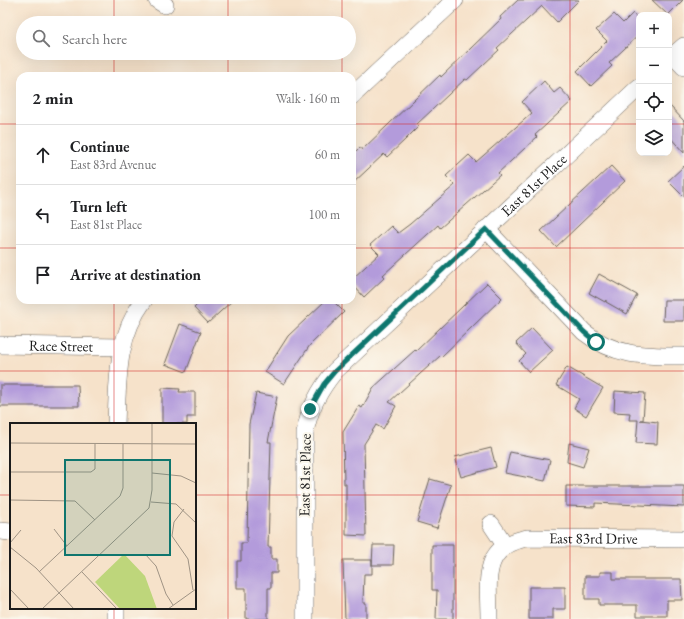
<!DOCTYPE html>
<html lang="en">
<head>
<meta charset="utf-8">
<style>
  body { margin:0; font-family:"EB Garamond",serif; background:#f2f2f2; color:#202124 }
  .controls { position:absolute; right:12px; top:12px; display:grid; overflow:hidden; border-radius:8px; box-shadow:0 4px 16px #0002 }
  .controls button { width:36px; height:36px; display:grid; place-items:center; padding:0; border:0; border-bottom:1px solid #e0e0e0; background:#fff; color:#202124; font:20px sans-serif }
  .stop { position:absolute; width:12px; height:12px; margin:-9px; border:3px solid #0f766e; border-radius:50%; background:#fff }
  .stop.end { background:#0f766e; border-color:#fff; box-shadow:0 1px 4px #0008 }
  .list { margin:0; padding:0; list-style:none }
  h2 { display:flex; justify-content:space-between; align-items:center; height:52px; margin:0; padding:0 16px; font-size:17px }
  h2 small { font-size:13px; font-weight:400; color:#757577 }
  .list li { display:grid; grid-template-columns:26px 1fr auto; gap:12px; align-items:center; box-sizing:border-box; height:60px; padding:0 16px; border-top:1px solid #e0e0e0 }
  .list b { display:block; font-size:15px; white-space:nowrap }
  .list p { margin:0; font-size:13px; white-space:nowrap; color:#757577 }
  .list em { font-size:13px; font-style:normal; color:#757577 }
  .icon { flex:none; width:22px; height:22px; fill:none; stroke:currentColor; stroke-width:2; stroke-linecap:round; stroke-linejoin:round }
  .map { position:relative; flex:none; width:684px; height:619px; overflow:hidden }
  .search { position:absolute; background:#fff; box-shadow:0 4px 16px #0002; left:16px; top:16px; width:340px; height:44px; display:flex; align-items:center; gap:10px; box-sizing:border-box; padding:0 14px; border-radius:22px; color:#757577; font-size:15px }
  .panel { position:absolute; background:#fff; box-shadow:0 4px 16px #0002; left:16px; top:72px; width:340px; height:232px; border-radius:12px }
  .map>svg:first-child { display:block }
</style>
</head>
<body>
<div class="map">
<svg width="684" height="619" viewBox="0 0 684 619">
  <rect width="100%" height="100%" fill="#fbf7ec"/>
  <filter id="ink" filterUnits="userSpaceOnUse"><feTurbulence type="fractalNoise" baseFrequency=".025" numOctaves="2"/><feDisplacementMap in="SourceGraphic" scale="8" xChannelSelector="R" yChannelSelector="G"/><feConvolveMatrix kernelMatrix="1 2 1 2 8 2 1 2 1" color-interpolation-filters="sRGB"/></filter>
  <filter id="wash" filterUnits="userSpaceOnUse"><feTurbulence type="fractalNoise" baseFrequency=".012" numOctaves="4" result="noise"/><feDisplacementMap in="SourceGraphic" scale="16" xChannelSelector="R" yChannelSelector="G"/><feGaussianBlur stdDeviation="0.9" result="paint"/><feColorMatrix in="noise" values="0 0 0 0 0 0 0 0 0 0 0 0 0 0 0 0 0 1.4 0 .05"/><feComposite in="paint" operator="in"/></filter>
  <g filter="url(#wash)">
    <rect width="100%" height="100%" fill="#f6e2ca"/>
    <g id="blocks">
      <g fill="#b39bdb">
        <polygon points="518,0 579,0 557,22 542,6 497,48 499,50 467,80 465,79 417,124 419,126 406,139 387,157 384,154 352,184 352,155 360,147 362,150 440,75 441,77 501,19 500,17"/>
        <polygon points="652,0 683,0 668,15"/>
        <polygon points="633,13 639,20 639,35 609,63 612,66 591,86 577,71 607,41 596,30 614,14 623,23"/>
        <polygon points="544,81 554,93 560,88 572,101 535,135 537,137 498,173 500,175 440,228 438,225 383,275 385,277 364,297 352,284 352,279 379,254 370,245 391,226 398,233 410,224 455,185 446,176 469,155 476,162 532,113 522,102"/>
        <polygon points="669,105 684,121 684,153 669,136"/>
        <polygon points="611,166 625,181 556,247 541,231"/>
        <polygon points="684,166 684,197 668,181"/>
        <polygon points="599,274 637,295 627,314 606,302 606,300 605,302 589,293"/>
        <polygon points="487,283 502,298 441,357 440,356 389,402 396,406 383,429 376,425 364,444 366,536 346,535 346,484 344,484 343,432 359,406 362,408 373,388 415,350 416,351"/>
        <polygon points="202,300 233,300 208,323 194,308"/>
        <polygon points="326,300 332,300 344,312 310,345 284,384 265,372 288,336"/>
        <polygon points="664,300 684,300 684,321 663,321"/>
        <polygon points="180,324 201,332 186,372 165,364"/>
        <polygon points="532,328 553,350 529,372 519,361 526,354 516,343"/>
        <polygon points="567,367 603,388 586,416 574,408 579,399 556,385"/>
        <polygon points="0,385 78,385 79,406 0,406"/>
        <polygon points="162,388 180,389 179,392 195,392 195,417 187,417 187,424 162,424"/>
        <polygon points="615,391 645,393 643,420 640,420 658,422 657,444 636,443 638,420 629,420 630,413 614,412"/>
        <polygon points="256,393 277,397 268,442 271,442 268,547 271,547 271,559 277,559 277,573 271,573 271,588 268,588 268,619 246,619 246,588 237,588 237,561 241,561 241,543 247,543 249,424"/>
        <polygon points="569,443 589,448 583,467 567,462"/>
        <polygon points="491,448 496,467 461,477 455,457"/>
        <polygon points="510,452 550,460 545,481 505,473"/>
        <polygon points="430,479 451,485 437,528 417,522"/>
        <polygon points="566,486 684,486 684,507 595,503 595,507 566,506"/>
        <polygon points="373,545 394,545 393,565 372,565"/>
        <polygon points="432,545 453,545 453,619 436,619 437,590 432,590"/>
        <polygon points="343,560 372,560 372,574 364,574 363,603 366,603 366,619 345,619"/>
        <polygon points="600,572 613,572 613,579 681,579 682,600 667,600 667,616 637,616 637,605 599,605 599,599 585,599 585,576 600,576"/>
        <polygon points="529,587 565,587 565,609 553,609 553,619 529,619"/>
      </g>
    </g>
  </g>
  <g filter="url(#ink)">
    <use href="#blocks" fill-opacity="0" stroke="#686159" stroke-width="1"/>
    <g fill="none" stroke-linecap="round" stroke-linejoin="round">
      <defs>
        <g id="minor">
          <polyline points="157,0 165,5"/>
          <polyline points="673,55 684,67"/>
          <polyline points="669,59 684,46"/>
          <polyline points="352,96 455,0"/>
          <path d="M 486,229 L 584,332 C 615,357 646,356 684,356"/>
          <path id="s1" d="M 0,345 L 121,347"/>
          <path d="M 116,424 C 118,379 116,338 144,300"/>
          <polyline points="491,524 505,545"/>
          <polyline points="0,531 11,532"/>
          <polyline points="116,608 116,619"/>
          <path id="s2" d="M 305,619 L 305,433 C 309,409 319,390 335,371 L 639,87"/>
          <path id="s3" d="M 489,619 C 489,581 480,547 527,538 L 684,539"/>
        </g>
      </defs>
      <use href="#minor" stroke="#686159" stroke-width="18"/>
      <use href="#minor" stroke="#fff" stroke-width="17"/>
    </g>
  </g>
  <g fill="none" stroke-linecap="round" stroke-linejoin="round" filter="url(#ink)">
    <polyline stroke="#0f766e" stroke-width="5" points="310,409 324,384 335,371 486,229 584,332 596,342"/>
  </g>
  <path fill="none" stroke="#d62828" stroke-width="1" stroke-opacity="0.55" d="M 114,0 L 114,23M 228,0 L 228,23M 342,0 L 342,23M 456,0 L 456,619M 570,0 L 570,619M 114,53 L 114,76M 228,53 L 228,76M 342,53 L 342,76M 0,124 L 20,124M 352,124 L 639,124M 669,124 L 684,124M 0,248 L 20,248M 352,248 L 684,248M 114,300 L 114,424M 228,300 L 228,619M 342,300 L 342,619M 0,371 L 684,371M 0,495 L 11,495M 195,495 L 684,495M 114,608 L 114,619"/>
  <g text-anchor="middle" stroke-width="4" stroke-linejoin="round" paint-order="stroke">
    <g font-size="15" fill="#1c1c1c" stroke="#fbf7ec">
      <text dy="5" stroke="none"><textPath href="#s2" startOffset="528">East 81st Place</textPath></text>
      <text dy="5" stroke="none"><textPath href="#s1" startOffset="61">Race Street</textPath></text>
      <text transform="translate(305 475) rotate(-89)" y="5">East 81st Place</text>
      <text dy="5" stroke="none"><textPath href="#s3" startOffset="168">East 83rd Drive</textPath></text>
    </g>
  </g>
  <g transform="translate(10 423)">
    <rect width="186" height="186" fill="#f6e2ca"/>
    <path d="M 114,131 L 135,153 L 147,186 L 110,186 L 85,159 Z" fill="#bed67b"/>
    <path fill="none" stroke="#9f9384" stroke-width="1" d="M 0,20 L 186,21M 0,49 L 81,49 L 85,46 L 85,21M 142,50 L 171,53 L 186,60M 0,77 L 65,78 L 85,97M 141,79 L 166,81 L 186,100M 174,86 L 164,99 L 162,113 L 178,136 L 183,167M 44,106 L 57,123M 0,120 L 11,107M 0,124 L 26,145 L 64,186M 135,131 L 146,143 L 156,171 L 163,182M 29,149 L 110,73 L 113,65 L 113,21M 72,149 L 107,186M 0,166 L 19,186M 32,186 L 139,85 L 142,67 L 142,0M 158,186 L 186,166"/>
    <path fill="#0f766e" fill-opacity="0.15" stroke="#0f766e" stroke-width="2" d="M 55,37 L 160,37 L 160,132 L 55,132 Z"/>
    <rect width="186" height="186" fill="none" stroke="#1c1c1c" stroke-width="2"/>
  </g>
</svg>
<div class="controls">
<button>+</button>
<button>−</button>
<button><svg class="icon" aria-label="locate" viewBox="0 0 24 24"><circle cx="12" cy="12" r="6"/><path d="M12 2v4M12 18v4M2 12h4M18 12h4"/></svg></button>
<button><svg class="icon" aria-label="layers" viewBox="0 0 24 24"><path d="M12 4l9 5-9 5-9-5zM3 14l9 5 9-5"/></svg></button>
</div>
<div class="stop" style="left:596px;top:342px"></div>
<div class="stop end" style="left:310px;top:409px"></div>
<div class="search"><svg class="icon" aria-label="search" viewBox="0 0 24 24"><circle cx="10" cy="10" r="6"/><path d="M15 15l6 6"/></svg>Search here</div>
<section class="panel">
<h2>2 min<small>Walk · 160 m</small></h2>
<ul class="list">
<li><svg class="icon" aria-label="ahead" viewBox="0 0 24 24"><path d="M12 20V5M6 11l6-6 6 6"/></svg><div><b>Continue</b><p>East 83rd Avenue</p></div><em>60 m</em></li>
<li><svg class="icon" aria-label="left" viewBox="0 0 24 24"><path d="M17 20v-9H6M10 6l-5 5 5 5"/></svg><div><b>Turn left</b><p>East 81st Place</p></div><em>100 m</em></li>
<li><svg class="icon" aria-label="arrive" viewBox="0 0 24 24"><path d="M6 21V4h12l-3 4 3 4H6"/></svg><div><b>Arrive at destination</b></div></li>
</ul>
</section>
</div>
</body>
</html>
